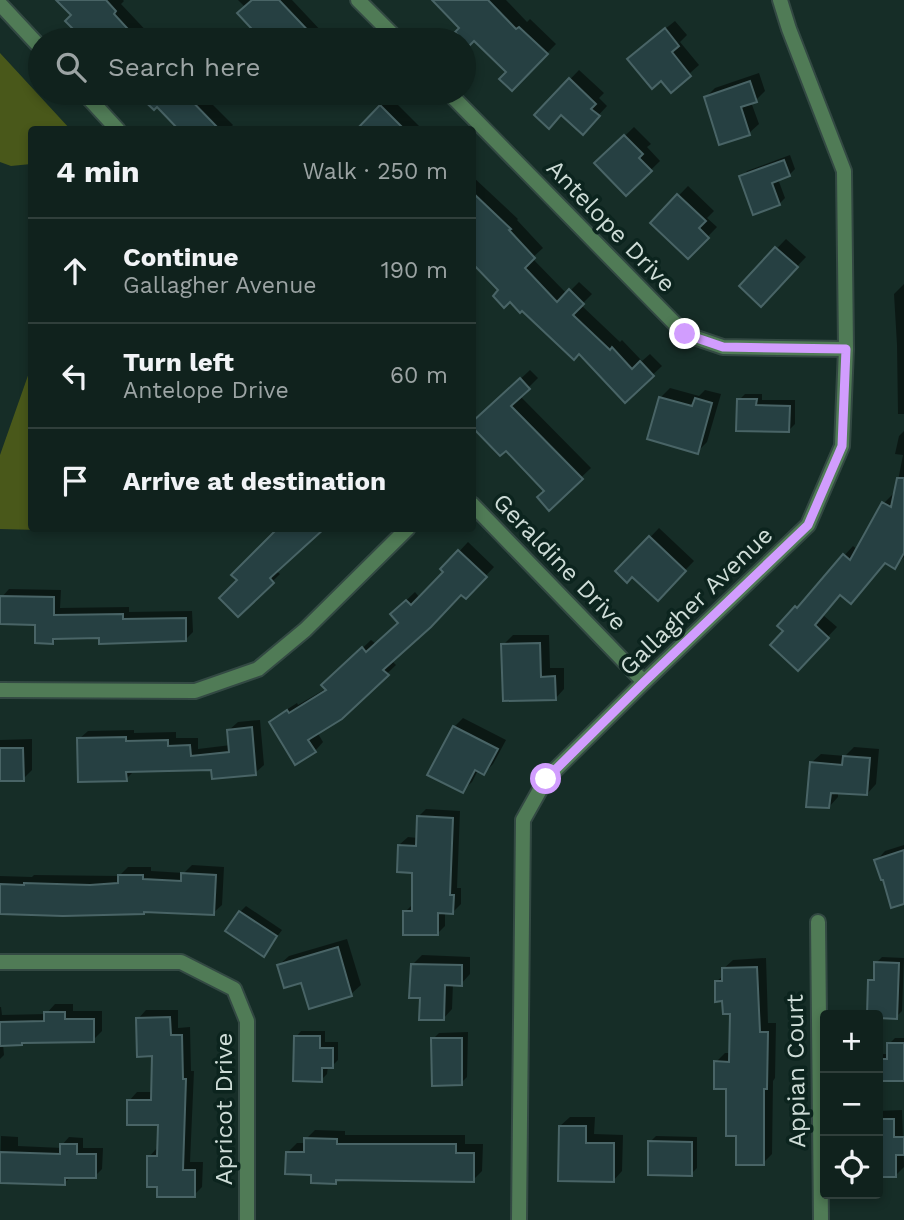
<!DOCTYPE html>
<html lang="en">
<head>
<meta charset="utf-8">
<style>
  body { margin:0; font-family:"Work Sans",sans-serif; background:#192a26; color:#f1f3f6 }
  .controls { position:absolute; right:21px; bottom:21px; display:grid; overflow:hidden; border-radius:7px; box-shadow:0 4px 10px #0003 }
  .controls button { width:63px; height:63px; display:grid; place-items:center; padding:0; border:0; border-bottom:2px solid #303f3b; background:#10221d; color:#f1f3f6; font:35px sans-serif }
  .stop { position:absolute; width:21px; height:21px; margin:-16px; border:5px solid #d19dfe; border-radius:50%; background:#fff }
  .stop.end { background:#d19dfe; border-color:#fff; box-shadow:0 2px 7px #0008 }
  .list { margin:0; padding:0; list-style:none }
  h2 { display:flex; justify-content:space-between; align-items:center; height:91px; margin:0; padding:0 28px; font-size:30px }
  h2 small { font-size:23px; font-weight:400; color:#9ca4a4 }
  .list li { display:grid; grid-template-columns:46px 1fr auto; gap:21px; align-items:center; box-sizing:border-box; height:105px; padding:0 28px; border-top:2px solid #303f3b }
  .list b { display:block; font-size:26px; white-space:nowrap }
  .list p { margin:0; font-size:23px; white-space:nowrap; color:#9ca4a4 }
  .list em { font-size:23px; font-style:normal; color:#9ca4a4 }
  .icon { flex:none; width:38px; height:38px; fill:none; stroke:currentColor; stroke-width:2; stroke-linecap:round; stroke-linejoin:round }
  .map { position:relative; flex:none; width:904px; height:1220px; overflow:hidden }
  .search { position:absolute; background:#10221d; box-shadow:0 4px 10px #0003; left:28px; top:28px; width:448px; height:77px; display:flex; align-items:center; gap:18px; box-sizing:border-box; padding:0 24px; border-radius:38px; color:#9ca4a4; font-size:26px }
  .panel { position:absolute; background:#10221d; box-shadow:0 4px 10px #0003; left:28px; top:126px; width:448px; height:406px; border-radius:7px }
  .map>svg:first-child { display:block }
</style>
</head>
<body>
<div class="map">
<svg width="904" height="1220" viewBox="0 0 904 1220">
  <rect width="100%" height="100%" fill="#162d27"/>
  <g fill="#49581a">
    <polygon points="0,53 70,129 32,130 31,164 11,166 0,162"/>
    <polygon points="31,367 32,528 126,529 118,532 0,529 0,455"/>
  </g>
  <g fill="#0007">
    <polygon points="59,0 123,0 124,1 121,4 152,37 161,28 173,40 97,40"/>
    <polygon points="238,0 292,0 324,34 328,31 337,40 290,40 286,37 282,40 278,40"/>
    <polygon points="434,0 506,0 527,22 530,19 556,44 512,89 509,72 461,28"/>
    <polygon points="675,21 687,35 680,42 699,65 671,90 639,50"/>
    <polygon points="579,70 604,93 599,98 607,106 583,132 562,113 536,115"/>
    <polygon points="759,73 765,91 756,100 751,102 759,124 749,133 721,143 706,97 715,88"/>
    <polygon points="138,93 201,93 233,125 228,130 182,130 157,105 154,108"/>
    <polygon points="390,97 423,130 358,130"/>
    <polygon points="634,127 651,144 647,147 660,161 626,194 597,163"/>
    <polygon points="790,155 795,169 789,175 778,179 785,198 779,204 742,177 747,171"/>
    <polygon points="472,176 518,219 517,220 543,248 532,258 567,294 579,282 592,294 581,305 620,342 622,340 642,361 650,354 662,366 626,400 579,352 501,290 472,243"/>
    <polygon points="688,186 714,211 707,218 717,227 688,257 652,223"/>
    <polygon points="786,239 806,257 770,295 741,286"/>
    <polygon points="904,284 904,414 898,414 897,345 894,294"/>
    <polygon points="530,370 538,378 520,396 591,468 549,508 546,491 506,448 473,424"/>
    <polygon points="670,388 699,396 705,390 721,394 707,442 697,452 649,438 661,397"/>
    <polygon points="745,394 762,394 762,400 795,400 795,424 789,430 739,400"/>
    <polygon points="904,431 904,488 897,486 903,455 895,454 899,436"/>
    <polygon points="893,494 904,500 904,557 895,567 886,562 841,593 823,615 837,627 798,668 785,631 780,626 853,546 858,550 884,503"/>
    <polygon points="659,528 694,561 657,599 633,575 618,571"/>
    <polygon points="468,542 494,567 466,597 461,593 391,660 396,665 341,718 317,732 323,742 315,751 271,722 280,714 297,703 298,705 327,688 324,685 371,640 376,644 400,623 392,614 415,592 420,598 446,572 443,569"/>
    <polygon points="276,571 280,574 238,615 221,598"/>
    <polygon points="9,589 61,590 60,608 129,607 129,612 192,611 193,632 185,640 100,636 58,637 53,642 37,623 2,597"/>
    <polygon points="513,635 549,635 550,668 564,668 564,689 555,699 503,645"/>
    <polygon points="463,718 506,740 493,764 484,773 478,770 472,782 462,791 454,727"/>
    <polygon points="260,720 264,765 255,773 213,768 135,770 126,779 79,739 88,731 134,730 134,733 176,732 176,738 198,738 198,749 231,745 229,730 238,722"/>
    <polygon points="32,739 32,770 23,779 0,780 0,740"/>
    <polygon points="854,747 879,749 876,784 867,794 838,791 838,797 829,807 811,763 821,754 845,756"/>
    <polygon points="426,809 460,811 457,888 461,888 461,904 453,912 445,912 445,926 437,934 405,912 414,903 414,871 399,845 408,837 418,838 418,817"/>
    <polygon points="904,845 904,902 876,861 885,851"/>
    <polygon points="192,865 224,867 222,905 213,913 145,910 4,913 0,915 0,876 32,877 34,875 119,876 128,867 151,867 151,871 184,873"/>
    <polygon points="246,906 282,930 263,955 240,912"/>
    <polygon points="347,939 361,985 351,994 279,965 289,956"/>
    <polygon points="422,955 470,957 470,974 461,984 453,983 452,1009 443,1019 422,997 412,965"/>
    <polygon points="882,957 904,958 902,1011 896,1017 869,1015 870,981 876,976 876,963"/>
    <polygon points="766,958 768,1023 776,1023 775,1078 773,1081 772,1154 763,1163 738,1134 728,1087 716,1062 725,1053 731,1053 731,1012 716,982 724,975 723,969 733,960"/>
    <polygon points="55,1004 73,1004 73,1011 102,1011 102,1031 93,1040 24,1041 3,1044 4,1055 0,1059 0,1007 1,1007 2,1015 46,1014"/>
    <polygon points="146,1010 178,1010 178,1028 190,1027 191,1071 194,1071 190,1162 203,1162 202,1187 194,1195 159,1186 149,1157 157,1148 160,1124 129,1101 137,1092 153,1092 154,1054 138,1019"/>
    <polygon points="301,1031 325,1031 325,1042 338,1042 338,1060 332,1066 328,1066 327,1074 321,1080 296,1037"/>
    <polygon points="468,1032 467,1077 461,1083 433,1039 439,1033"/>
    <polygon points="895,1038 904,1038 904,1080 878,1079 878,1056 880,1054 888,1054 889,1044"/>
    <polygon points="902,1110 904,1167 896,1175 878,1176 878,1111"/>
    <polygon points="570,1117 595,1117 594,1134 623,1135 622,1171 613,1181 560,1126"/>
    <polygon points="315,1130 345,1131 345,1135 465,1135 465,1144 483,1144 482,1171 473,1180 339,1178 335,1182 313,1174 287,1153 297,1143 305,1143 306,1139"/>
    <polygon points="1,1136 18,1137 18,1146 62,1148 62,1145 69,1137 83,1138 83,1148 103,1148 102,1169 95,1176 72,1176 64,1183 0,1182"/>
    <polygon points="656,1136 697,1137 697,1168 691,1174 650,1142"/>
  </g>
  <g fill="#264042" stroke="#496466" stroke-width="2">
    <polygon points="56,0 106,0 116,11 114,14 138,40 95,40 88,33 82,38 65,21 71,15"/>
    <polygon points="252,0 279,0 317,40 276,40 268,32 261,39 237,13"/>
    <polygon points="432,0 488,0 516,29 519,27 548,54 512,91 499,79 506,72 474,41 469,46 455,32 459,28"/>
    <polygon points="665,28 679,46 672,52 691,76 671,93 661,81 652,89 627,59"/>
    <polygon points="569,78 596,104 591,109 600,116 583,135 561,115 549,129 534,115"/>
    <polygon points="750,81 757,102 741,107 750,135 719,145 704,97"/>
    <polygon points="136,93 184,93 220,130 179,130 157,107 154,110"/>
    <polygon points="380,105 405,130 356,130"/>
    <polygon points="624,135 643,154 639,158 652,171 626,196 594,163"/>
    <polygon points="784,160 790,176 772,183 780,205 753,215 739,176"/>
    <polygon points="472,192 511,229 509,230 535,258 525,268 557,302 569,289 584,304 573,315 610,350 612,347 632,369 640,361 654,376 625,403 579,354 574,360 522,311 520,313 510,302 504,308 493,296 498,290 472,263"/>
    <polygon points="677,194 706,221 699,228 709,238 688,259 650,223"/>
    <polygon points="775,247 798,267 761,307 739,286"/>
    <polygon points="520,378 530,389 511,406 583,479 549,511 537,497 544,491 506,451 500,456 472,427 472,422"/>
    <polygon points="659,397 692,406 695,398 712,403 698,454 647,439"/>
    <polygon points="737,399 757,399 756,405 790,406 789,432 736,431"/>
    <polygon points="897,478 904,478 904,553 895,569 885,563 851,604 840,595 815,625 829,638 798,671 770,645 783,631 777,626 795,606 797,608 843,554 850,560 882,502 891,507"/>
    <polygon points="278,528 325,528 270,578 274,583 238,617 219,598 237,580 231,575"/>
    <polygon points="649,536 686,571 658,601 632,577 627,583 615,571"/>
    <polygon points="458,550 487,577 466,599 461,595 431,627 383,670 389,675 342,719 308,740 316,752 295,765 269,722 287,710 289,713 326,690 321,685 362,647 366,652 398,623 390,614 406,600 411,605 443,572 440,569"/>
    <polygon points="0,596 54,597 54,615 123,614 123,619 186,618 186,641 99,644 99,638 53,639 53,644 35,643 35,625 0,624"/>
    <polygon points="540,643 541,677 555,676 556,700 503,701 501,644"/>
    <polygon points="453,726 498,749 484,775 475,770 463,793 427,775"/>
    <polygon points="252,727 256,775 212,779 211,770 126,772 127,781 78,782 77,738 126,737 126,741 168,740 168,746 190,745 191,756 229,752 227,730"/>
    <polygon points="0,748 23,748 24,781 0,781"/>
    <polygon points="843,756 870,758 867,795 831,793 829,808 806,807 810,762 842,765"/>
    <polygon points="417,816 453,818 450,895 454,895 453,914 438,913 438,935 403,935 403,911 412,911 412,873 397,872 398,845 416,846"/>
    <polygon points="904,850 904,904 891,908 883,880 881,880 874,860"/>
    <polygon points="181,873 216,875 214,915 144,912 144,914 63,916 0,914 0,884 24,885 24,883 90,885 118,883 118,875 143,875 143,879 181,881"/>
    <polygon points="239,911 277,936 264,957 225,931"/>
    <polygon points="338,947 352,996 309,1009 301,983 284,988 277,965"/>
    <polygon points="874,962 899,963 897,1019 878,1018 878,1015 867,1015 868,980 874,980"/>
    <polygon points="411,964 462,965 462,986 445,985 444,1020 419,1020 420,998 409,998"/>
    <polygon points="757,967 760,1032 768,1032 767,1089 764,1089 764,1165 736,1165 736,1136 726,1136 726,1089 714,1089 714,1061 729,1062 730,1014 723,1014 722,1001 715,1002 715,981 722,981 722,968"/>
    <polygon points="44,1012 65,1012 65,1019 94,1019 94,1042 22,1043 22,1045 0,1046 0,1022 44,1021"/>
    <polygon points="170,1017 171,1035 182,1035 183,1079 186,1079 183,1170 195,1170 195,1197 157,1197 157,1187 147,1187 147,1156 157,1156 158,1125 127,1125 127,1100 151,1100 152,1056 137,1057 136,1018"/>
    <polygon points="294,1036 320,1036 320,1048 333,1048 333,1068 322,1068 322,1082 293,1081"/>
    <polygon points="431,1038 462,1038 462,1085 432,1086"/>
    <polygon points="887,1043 904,1043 904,1081 878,1081 878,1059 887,1059"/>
    <polygon points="878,1119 894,1119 894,1137 904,1137 904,1155 896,1155 896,1177 878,1177"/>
    <polygon points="559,1126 586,1126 586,1143 614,1143 614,1182 558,1181"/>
    <polygon points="304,1138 337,1139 337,1144 456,1144 456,1153 474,1153 474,1182 336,1180 336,1184 311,1183 311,1175 285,1174 286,1152 304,1152"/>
    <polygon points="648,1141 692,1142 692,1176 648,1175"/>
    <polygon points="60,1144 77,1144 77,1154 96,1154 96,1178 65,1178 65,1185 0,1183 0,1152 60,1154"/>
  </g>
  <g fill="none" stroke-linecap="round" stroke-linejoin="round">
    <defs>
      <g id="minor">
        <polyline points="358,0 398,40"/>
        <polyline points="0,4 40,47"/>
        <polyline points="84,93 118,130"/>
        <polyline points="449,93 685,334 723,347 846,349"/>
        <polyline points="472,504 644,682"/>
        <polyline points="0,690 195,691 258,669 305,630 408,528"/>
        <polyline points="818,922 821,1220"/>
        <polyline points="0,962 181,962 234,989 247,1021 247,1220"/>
        <polyline points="519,1220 523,820 546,779 644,682 808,525 842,446 846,349 844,171 789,29 780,0"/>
      </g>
    </defs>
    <use href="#minor" stroke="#334943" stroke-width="18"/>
    <use href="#minor" stroke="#507b56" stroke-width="14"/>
  </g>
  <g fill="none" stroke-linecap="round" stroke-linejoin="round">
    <polyline stroke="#d19dfe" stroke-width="9" points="546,779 644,682 808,525 842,446 846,349 723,347 685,334"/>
  </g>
  <g text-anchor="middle" stroke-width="7" stroke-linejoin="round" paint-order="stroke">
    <g font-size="24" fill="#cedcd7" stroke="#0c241e">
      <text transform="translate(611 226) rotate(46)" y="8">Antelope Drive</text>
      <text transform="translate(560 562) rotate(46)" y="8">Geraldine Drive</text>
      <text transform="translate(696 601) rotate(-44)" y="8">Gallagher Avenue</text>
      <text transform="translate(796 1071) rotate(-91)" y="8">Appian Court</text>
      <text transform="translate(224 1109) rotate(-90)" y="8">Apricot Drive</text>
    </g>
  </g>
</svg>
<div class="controls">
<button>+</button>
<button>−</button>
<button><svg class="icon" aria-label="locate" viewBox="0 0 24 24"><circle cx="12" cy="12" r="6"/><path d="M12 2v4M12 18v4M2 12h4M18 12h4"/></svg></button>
</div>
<div class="stop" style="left:546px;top:779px"></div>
<div class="stop end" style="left:685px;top:334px"></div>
<div class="search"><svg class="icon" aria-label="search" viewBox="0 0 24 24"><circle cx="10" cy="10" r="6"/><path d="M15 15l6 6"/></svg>Search here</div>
<section class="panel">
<h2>4 min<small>Walk · 250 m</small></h2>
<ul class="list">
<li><svg class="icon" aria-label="ahead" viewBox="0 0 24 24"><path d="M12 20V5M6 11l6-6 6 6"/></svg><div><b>Continue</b><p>Gallagher Avenue</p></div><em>190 m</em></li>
<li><svg class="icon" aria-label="left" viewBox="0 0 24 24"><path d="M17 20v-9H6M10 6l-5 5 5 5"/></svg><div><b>Turn left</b><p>Antelope Drive</p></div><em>60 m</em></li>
<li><svg class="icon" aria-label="arrive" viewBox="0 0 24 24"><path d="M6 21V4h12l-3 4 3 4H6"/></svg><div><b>Arrive at destination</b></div></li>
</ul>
</section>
</div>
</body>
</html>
